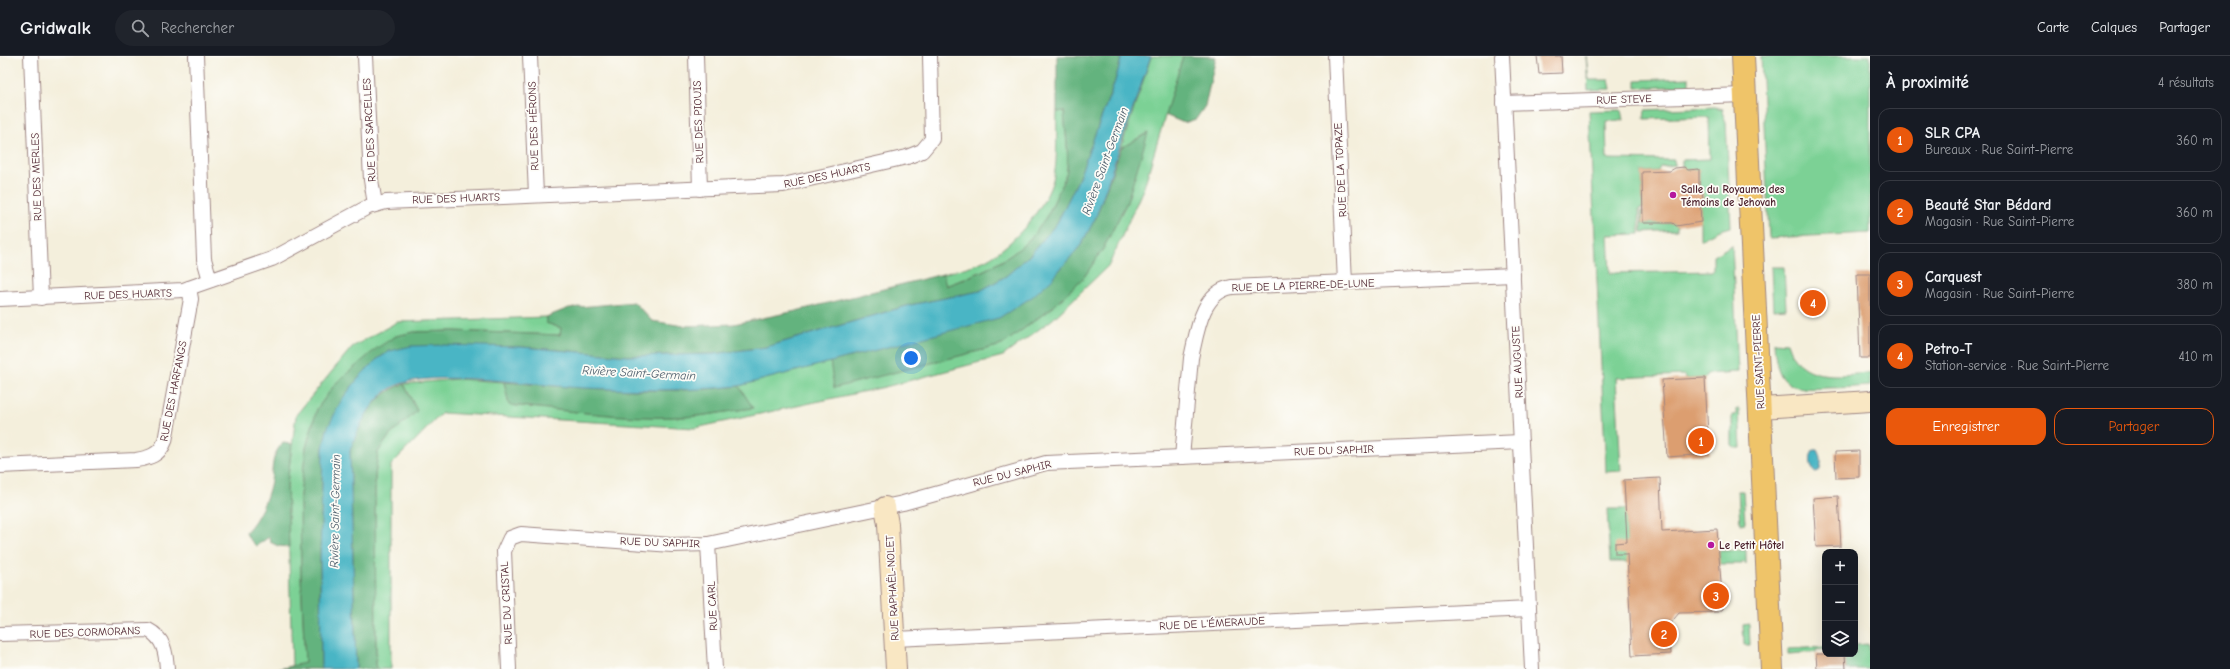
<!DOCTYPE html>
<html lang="fr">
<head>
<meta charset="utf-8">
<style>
  body { margin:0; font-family:"Comic Neue",sans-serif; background:#20242c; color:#f1f3f6 }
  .controls { position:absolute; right:12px; bottom:12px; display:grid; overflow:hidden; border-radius:8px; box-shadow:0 4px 16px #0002 }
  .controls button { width:36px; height:36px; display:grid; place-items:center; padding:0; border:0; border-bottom:1px solid #363941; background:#171b24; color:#f1f3f6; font:20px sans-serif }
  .you { position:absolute; left:911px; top:302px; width:14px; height:14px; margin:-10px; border:3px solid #fff; border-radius:50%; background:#1a73e8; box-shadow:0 0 0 6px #1a73e833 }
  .badge { display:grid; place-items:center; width:26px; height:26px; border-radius:50%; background:#ea580c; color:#fff; font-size:13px; font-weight:700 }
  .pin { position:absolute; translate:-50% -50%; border:2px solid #fff; box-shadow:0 1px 4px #0006 }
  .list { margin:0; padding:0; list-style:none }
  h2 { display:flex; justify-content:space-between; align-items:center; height:52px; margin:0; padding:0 16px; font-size:17px }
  h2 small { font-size:13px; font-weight:400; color:#9ea1a6 }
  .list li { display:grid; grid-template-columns:26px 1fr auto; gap:12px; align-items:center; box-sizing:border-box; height:64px; margin:0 8px 8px; padding:0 8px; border:1px solid #363941; border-radius:12px }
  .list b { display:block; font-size:15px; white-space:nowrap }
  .list p { margin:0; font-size:13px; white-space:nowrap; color:#9ea1a6 }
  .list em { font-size:13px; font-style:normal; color:#9ea1a6 }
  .actions { display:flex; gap:8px; padding:12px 16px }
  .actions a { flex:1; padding:9px 0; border:1px solid #ea580c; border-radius:12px; text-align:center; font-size:14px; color:#ea580c }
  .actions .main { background:#ea580c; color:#fff }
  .icon { flex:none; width:22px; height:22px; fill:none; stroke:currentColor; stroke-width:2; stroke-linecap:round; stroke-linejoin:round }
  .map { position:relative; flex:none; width:1870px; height:613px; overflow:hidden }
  header { display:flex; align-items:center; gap:24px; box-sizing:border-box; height:56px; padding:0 20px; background:#171b24; border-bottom:1px solid #363941 }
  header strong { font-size:19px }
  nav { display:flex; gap:22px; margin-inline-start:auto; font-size:14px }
  .search { width:280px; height:36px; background:#20242c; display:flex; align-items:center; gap:10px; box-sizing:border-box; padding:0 14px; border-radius:22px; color:#9ea1a6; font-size:15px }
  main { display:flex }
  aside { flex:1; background:#171b24 }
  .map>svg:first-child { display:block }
</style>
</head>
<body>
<header>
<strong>Gridwalk</strong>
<div class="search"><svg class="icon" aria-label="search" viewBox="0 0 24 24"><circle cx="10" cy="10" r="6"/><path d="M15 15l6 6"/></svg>Rechercher</div>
<nav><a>Carte</a><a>Calques</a><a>Partager</a></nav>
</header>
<main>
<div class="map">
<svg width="1870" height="613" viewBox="0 0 1870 613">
  <rect width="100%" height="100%" fill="#fdfcf7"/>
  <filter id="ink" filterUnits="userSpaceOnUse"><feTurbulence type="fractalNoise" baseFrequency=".025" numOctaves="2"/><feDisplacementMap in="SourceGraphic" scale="8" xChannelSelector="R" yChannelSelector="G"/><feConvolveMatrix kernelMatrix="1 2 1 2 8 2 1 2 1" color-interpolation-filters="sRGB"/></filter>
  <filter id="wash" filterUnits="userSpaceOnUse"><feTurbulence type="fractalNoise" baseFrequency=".012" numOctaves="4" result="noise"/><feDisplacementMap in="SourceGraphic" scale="16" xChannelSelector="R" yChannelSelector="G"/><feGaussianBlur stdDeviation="0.9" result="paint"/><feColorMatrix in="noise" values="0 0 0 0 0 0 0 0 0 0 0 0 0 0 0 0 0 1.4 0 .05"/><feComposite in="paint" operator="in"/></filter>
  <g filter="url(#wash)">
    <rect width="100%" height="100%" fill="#f4efdc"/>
    <g fill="#7bd195" stroke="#627860">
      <path d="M 1153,0 L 1183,0 L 1144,131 L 1109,209 L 1053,263 L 1003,300 L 885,331 L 695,372 L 442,357 L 391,409 L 391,613 L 376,613 L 375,420 L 378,396 L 390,379 L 417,355 L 404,328 L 457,323 L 504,326 L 509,349 C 564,354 621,362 677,361 C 702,361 727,355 752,352 L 739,330 L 830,305 L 835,331 L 1002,289 L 1054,250 L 1084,221 L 1103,193 L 1127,146 L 1147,77 L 1121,92 L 1151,1 Z"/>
      <polygon points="1586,0 1589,24 1609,24 1611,33 1588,34"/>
      <polygon points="1761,0 1870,0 1870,177 1769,182"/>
      <polygon points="1689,22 1689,30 1636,32 1636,24"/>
      <polygon points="1715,51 1723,53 1722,56 1726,66 1731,171 1717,175 1700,184 1700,148 1703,143 1702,135 1699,132 1699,114 1688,114 1682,111 1682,104 1710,103 1709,61 1644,63 1645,54"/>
      <polygon points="1621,54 1623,64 1606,65 1607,103 1674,104 1675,109 1660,111 1658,115 1642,116 1643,152 1639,153 1640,178 1608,179 1610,217 1713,215 1713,200 1732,189 1738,316 1707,318 1705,322 1685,323 1684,319 1616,322 1621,415 1606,416 1589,55"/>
      <path d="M 1064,55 C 1065,73 1069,95 1067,113 C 1066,122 1060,131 1057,139 C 1034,195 998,210 945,230 L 943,218 C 956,214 969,211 981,206 C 1011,193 1047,151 1054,120 C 1058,101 1056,75 1057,56 Z"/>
      <polygon points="1641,155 1643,155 1643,167 1673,167 1677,170 1677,174 1642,176"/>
      <polygon points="1771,211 1784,211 1786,253 1773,254"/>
      <polygon points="546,261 546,267 561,272 560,279 452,275 414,276 396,280 336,327 317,353 306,392 300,439 301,519 305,608 292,610 287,428 296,359 352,291 397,266"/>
      <path d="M 1774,286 L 1787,287 C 1799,327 1837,319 1870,317 L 1870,330 C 1855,331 1841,332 1826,332 C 1787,335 1776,327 1774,286 Z"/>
      <polygon points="1736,353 1739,353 1741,392 1736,392 1732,389 1732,359 1736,359"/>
      <polygon points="1738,435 1743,435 1745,467 1740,468"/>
      <polygon points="1607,453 1626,453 1628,506 1610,506"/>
      <polygon points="1746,494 1746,509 1743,505 1742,508 1719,508 1719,495"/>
      <polygon points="1749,568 1750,589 1744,589 1743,569"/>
      <polygon points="1869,588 1870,613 1846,613 1845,598 1855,598 1855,589"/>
      <polygon points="1825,591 1825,593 1816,594 1816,596 1788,598 1788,593"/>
    </g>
    <g fill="#64b37e" stroke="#576954">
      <path d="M 1057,0 L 1122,0 L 1115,25 L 1078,124 L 1057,167 L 1029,200 L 1006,220 L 980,235 L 910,249 L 766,291 L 713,298 L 628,300 L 522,291 L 390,295 L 376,304 L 361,319 L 342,343 L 323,392 L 320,503 L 321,613 L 278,613 L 305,607 L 301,519 L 300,439 L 306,392 L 317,353 L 336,327 L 377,292 L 396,280 L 414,276 L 452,275 L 560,279 L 561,272 L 546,267 L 546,261 L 569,252 L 634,246 L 652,265 L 684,270 L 734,268 L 796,255 L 943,218 L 946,230 C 998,210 1034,195 1057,139 C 1060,131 1066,122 1067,113 C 1069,95 1065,74 1064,55 L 1057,56 Z"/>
      <polygon points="1183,0 1216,1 1205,50 1196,63 1184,67 1165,59"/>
      <polygon points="1148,77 1127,146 1103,193 1084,221 1054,250 1002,289 834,332 830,305 885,291 1052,223 1081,189 1096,161 1121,92"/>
      <path d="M 504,326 C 580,332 663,339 739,330 L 753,352 C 728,355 703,361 677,361 C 621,363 564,354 509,349 Z"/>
      <path d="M 404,328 L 417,355 L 390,379 L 378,396 L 375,420 L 376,613 L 356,613 L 350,395 C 360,366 373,338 404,328 Z"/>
      <path d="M 283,387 L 292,388 L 287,428 L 289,491 L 278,490 L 270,486 L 269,481 L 256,490 L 248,482 L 246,476 C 259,462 267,444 271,425 C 273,411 271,399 283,387 Z"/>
    </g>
    <g fill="#49b5c5" stroke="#4a6a78">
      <path d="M 1122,0 L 1151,0 L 1096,161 L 1081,189 L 1052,223 L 1032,241 L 999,262 L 739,330 C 687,336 634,334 582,332 C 539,330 428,312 393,331 C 369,345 359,371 350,395 L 356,613 L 321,613 L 320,503 L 323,392 L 327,373 L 342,343 L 361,319 L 376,304 L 390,295 L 411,290 L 443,289 L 522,291 L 628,300 L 713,298 L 766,291 L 910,249 L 980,235 L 1006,220 L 1029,200 L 1057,167 L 1078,124 L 1115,25 Z"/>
      <path d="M 1813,394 L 1818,394 C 1822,401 1822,408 1819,415 L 1814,416 C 1810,409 1809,401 1813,394 Z"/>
    </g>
    <g id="blocks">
      <g fill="#dc9e70">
        <polygon points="1537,0 1561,0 1562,17 1539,18"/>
        <polygon points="1684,111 1688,114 1699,113 1699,132 1702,135 1703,143 1700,148 1701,166 1676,170 1673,167 1643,167 1642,116 1670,115 1675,112"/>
        <polygon points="1857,218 1870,218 1870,302 1860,302"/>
        <polygon points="1705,322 1709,398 1667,401 1662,324"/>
        <polygon points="1859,395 1859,421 1836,422 1835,396"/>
        <polygon points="1660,422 1662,476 1717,473 1723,553 1719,556 1679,557 1669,569 1671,598 1632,600 1627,498 1615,498 1615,487 1627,486 1624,424"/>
        <polygon points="1838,440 1841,490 1816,491 1813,442"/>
        <polygon points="1816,598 1845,598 1846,613 1817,613"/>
      </g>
    </g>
  </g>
  <g filter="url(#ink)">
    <use href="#blocks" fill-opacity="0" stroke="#9f8784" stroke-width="1"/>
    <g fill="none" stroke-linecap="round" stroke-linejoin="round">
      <defs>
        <g id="street">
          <polyline points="31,0 41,242"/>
          <polyline points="196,0 204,203 210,224"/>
          <polyline points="365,0 371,124 375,148"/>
          <polyline points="530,0 536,139"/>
          <polyline points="696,0 700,133"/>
          <polyline points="1335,0 1345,227"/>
          <polyline points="1502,0 1532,613"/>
          <polyline points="1504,47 1745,39"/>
          <polyline points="0,243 183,234 272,203 368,151 386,146 783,129 907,101 922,95 932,83 930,0"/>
          <path d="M 1182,401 L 1191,302 C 1197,277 1201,236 1232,231 L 1513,219"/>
          <path d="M 0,410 L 136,404 C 149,402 160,399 165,385 L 191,243 L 189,232"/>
          <polyline points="708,488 715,613"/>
          <path d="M 0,578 L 148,574 C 164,582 166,597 167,613"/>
          <polyline points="895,583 1529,553"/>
          <polyline points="509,613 504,495 510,482 521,478 672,489 708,488 903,447 1046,407 1521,386"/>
        </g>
        <g id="secondary">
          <polyline points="1760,352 1870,345"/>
          <polyline points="885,451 888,468 896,613"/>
        </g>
        <polyline id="primary" points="1743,0 1772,613"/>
      </defs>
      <use href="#street" stroke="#9f8784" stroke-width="16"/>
      <use href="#secondary" stroke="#9f8784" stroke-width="22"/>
      <use href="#primary" stroke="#9f8784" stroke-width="24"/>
      <use href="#street" stroke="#fff" stroke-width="14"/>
      <use href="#secondary" stroke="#f9e7c3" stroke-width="20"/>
      <use href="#primary" stroke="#efc469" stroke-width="22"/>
    </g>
  </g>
  <g fill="#b5179e" stroke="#fdfcf7" stroke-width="1.5">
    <circle cx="1673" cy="139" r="4"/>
    <circle cx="1711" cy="489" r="4"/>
  </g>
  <g text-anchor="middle" stroke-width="3.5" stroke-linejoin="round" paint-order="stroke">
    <g font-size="11" fill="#4a1f2b" stroke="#fdfcf7">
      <text transform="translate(1624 43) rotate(-2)" y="4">RUE STEVE</text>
      <text transform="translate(698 66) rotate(-92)" y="4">RUE DES PIOUIS</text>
      <text transform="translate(533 70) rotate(-92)" y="4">RUE DES HÉRONS</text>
      <text transform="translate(369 74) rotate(-93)" y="4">RUE DES SARCELLES</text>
      <text transform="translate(1340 114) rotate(-93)" y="4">RUE DE LA TOPAZE</text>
      <text transform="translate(827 119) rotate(-12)" y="4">RUE DES HUARTS</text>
      <text transform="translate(36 121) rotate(-92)" y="4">RUE DES MERLES</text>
      <text transform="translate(456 142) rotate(-2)" y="4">RUE DES HUARTS</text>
      <text transform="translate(1303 229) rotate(-2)" y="4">RUE DE LA PIERRE-DE-LUNE</text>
      <text transform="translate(128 238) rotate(-2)" y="4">RUE DES HUARTS</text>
      <text transform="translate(1517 306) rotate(-93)" y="4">RUE AUGUSTE</text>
      <text transform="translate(1758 306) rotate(-93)" y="4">RUE SAINT-PIERRE</text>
      <text transform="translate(173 335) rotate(-79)" y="4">RUE DES HARFANGS</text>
      <text transform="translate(1334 394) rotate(-2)" y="4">RUE DU SAPHIR</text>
      <text transform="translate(1012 417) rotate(-14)" y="4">RUE DU SAPHIR</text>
      <text transform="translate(660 486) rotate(2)" y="4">RUE DU SAPHIR</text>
      <text transform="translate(892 532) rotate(-93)" y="4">RUE RAPHAËL-NOLET</text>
      <text transform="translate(506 547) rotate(-93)" y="4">RUE DU CRISTAL</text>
      <text transform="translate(712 550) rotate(-93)" y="4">RUE CARL</text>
      <text transform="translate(1212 567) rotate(-3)" y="4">RUE DE L'ÉMERAUDE</text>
      <text transform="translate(85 576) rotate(-2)" y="4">RUE DES CORMORANS</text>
    </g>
    <g font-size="11" font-weight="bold" fill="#4a1f2b" stroke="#fdfcf7" text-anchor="start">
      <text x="1681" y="137">Salle du Royaume des<tspan x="1681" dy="13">Témoins de Jehovah</tspan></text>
      <text x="1719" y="493">Le Petit Hôtel</text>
    </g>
    <g font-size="12" font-style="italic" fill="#4a5b69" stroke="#fdfcf7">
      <text transform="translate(1105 105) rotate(-70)" y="4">Rivière Saint-Germain</text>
      <text transform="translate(639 317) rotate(3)" y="4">Rivière Saint-Germain</text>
      <text transform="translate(335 455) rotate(-89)" y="4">Rivière Saint-Germain</text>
    </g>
  </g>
</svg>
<div class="controls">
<button>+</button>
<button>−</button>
<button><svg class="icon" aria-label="layers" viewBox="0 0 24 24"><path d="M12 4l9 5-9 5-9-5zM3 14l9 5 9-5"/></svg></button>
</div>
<div class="you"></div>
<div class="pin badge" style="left:1701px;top:385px">1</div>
<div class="pin badge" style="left:1664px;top:578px">2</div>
<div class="pin badge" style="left:1716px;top:540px">3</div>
<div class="pin badge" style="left:1813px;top:247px">4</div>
</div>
<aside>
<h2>À proximité<small>4 résultats</small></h2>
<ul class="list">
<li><span class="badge">1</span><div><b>SLR CPA</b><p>Bureaux · Rue Saint-Pierre</p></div><em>360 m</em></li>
<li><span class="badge">2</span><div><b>Beauté Star Bédard</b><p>Magasin · Rue Saint-Pierre</p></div><em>360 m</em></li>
<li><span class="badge">3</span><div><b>Carquest</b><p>Magasin · Rue Saint-Pierre</p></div><em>380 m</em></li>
<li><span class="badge">4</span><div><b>Petro-T</b><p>Station-service · Rue Saint-Pierre</p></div><em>410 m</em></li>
</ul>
<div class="actions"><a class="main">Enregistrer</a><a>Partager</a></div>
</aside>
</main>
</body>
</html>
